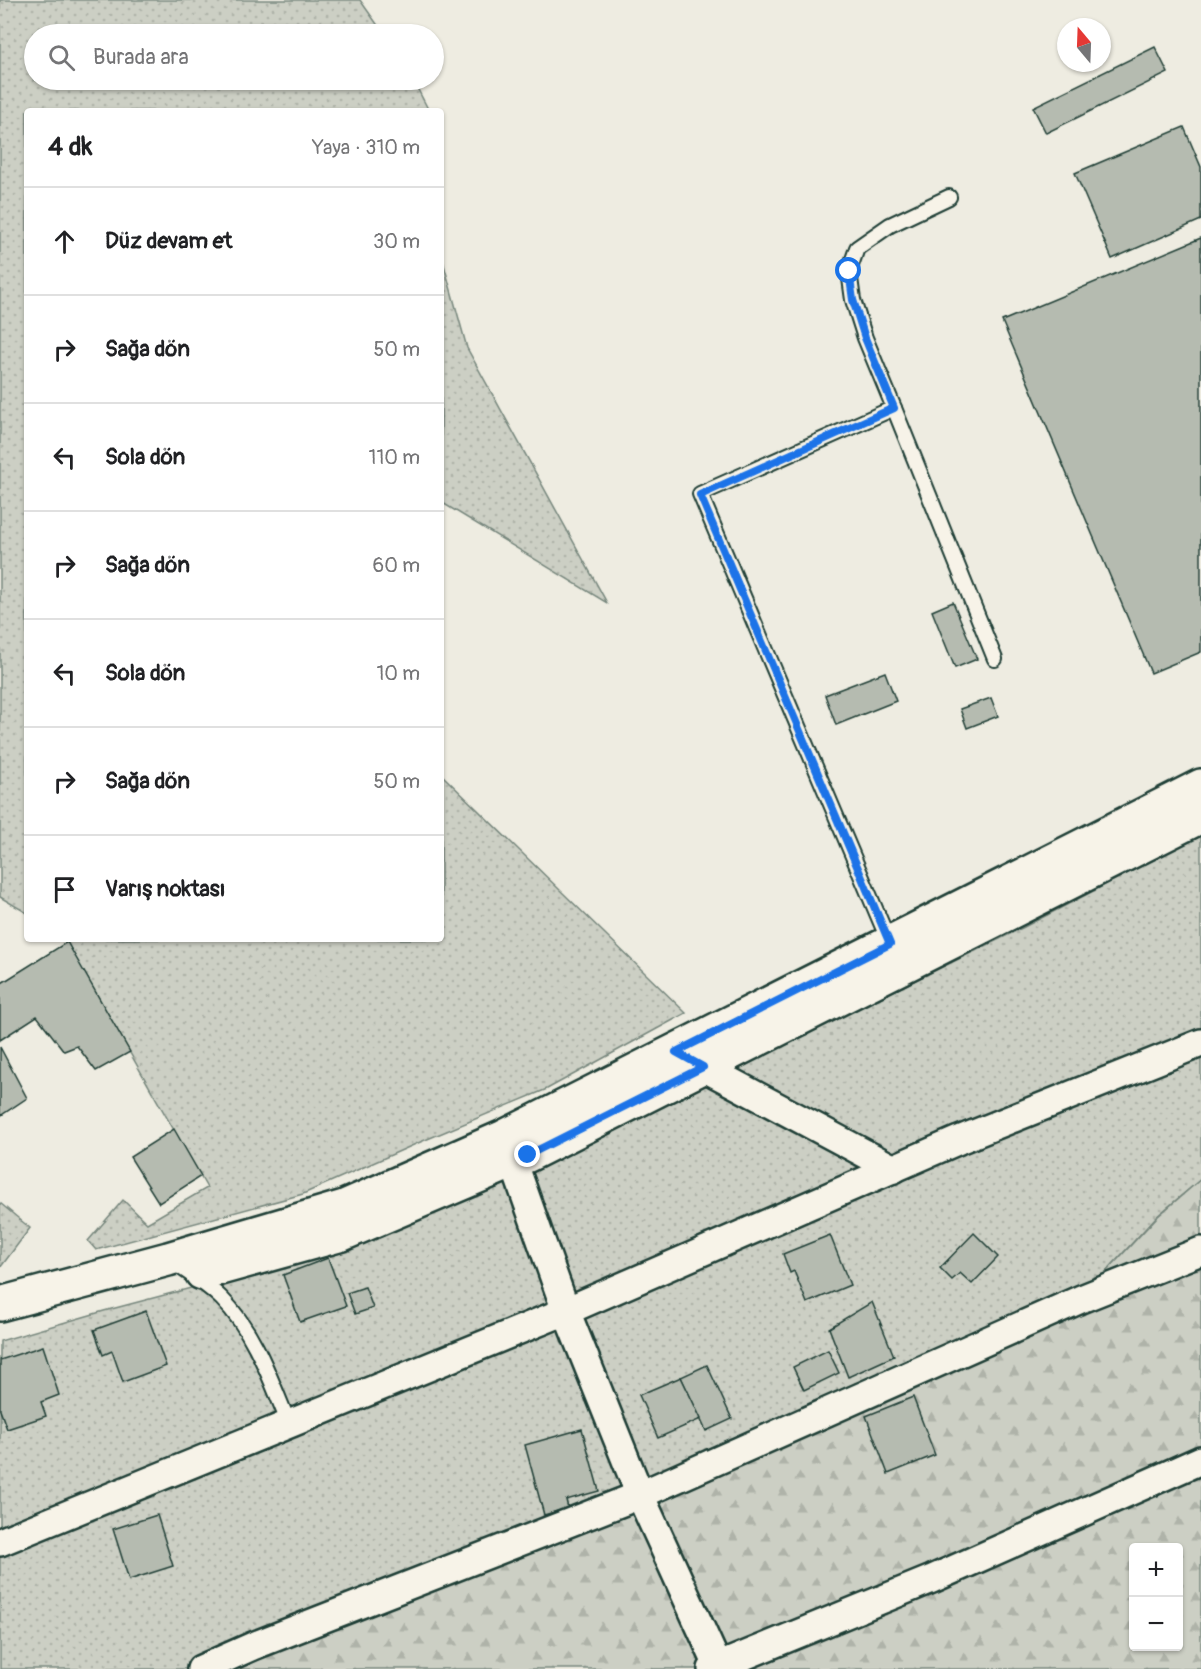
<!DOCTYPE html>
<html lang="tr">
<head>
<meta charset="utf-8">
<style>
  body { margin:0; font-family:Pangolin,sans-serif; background:#f6f6f6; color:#202124 }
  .controls { position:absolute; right:18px; bottom:18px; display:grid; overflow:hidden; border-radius:6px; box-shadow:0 2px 4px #0004 }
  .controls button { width:54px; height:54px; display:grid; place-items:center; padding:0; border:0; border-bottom:2px solid #e0e0e0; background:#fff; color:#202124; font:30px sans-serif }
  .compass { position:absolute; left:1057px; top:18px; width:54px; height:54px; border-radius:50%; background:#fff; box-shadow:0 2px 4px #0004; rotate:341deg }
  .stop { position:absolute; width:18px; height:18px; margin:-14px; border:4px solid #1a73e8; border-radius:50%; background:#fff }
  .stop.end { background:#1a73e8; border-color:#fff; box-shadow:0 2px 6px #0008 }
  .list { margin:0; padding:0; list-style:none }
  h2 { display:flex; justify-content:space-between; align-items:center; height:78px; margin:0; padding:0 24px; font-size:26px }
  h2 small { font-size:20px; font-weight:400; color:#757577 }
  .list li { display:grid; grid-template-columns:39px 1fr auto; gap:18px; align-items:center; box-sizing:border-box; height:108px; padding:0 24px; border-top:2px solid #e0e0e0 }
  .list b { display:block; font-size:22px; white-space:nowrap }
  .list em { font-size:20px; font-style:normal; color:#757577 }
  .icon { flex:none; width:33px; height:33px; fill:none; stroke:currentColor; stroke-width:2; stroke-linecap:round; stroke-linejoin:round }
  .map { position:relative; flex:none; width:1201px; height:1669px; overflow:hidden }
  .search { position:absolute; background:#fff; box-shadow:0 2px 4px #0004; left:24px; top:24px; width:420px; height:66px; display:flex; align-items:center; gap:15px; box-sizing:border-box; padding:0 21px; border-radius:33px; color:#757577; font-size:22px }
  .panel { position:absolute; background:#fff; box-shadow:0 2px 4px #0004; left:24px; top:108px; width:420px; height:834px; border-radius:6px }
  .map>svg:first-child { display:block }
</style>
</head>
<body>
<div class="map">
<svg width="1201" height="1669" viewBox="0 0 1201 1669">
  <defs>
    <pattern id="grass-dots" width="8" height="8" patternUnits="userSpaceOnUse" patternTransform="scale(1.5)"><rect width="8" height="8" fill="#cccfc4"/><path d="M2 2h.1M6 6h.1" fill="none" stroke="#afb3a9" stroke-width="1.8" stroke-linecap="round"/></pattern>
    <pattern id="forest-firs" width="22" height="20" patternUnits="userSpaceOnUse" patternTransform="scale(1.5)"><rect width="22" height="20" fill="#cccfc4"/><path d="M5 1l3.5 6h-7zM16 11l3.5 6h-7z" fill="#afb3a9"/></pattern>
  </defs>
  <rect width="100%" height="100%" fill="#eeece1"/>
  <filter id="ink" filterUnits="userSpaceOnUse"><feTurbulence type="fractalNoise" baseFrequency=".0167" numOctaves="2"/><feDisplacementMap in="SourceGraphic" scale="12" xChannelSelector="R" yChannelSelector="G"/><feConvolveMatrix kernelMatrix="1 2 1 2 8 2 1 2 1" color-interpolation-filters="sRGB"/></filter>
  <g filter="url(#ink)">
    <g fill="url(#grass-dots)" stroke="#76867c" stroke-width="1.5">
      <polygon points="0,0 360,0 384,34 34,34 34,80 413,80 429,111 27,111 27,913 0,897"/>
      <polygon points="441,254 467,348 607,603 441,502"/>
      <polygon points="441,774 686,1013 547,1089 418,1143 303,1194 96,1250 88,1241 123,1200 147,1223 207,1188 65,939 441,939"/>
      <polygon points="1201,835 1201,1179 1156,1217 1081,1299 201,1669 0,1669 0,1341 104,1311 320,1254 381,1237 622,1124 1024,927"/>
      <polygon points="0,1203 30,1228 0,1268"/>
    </g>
    <path fill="url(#forest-firs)" stroke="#76867c" stroke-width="1.5" fill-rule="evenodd" d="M 1201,1179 L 1201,1669 L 202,1669 L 1081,1299 L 1157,1217 ZM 1134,1548 L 1178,1548 L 1178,1646 L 1134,1646 Z"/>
    <g fill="#b5bbb0" stroke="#1f3d34" stroke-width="1.5">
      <polygon points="1155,47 1168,73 1046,133 1033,107"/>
      <polygon points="1184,127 1201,167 1201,220 1112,259 1075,173"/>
      <polygon points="1201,238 1201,652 1151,673 1002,321"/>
      <polygon points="953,602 977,659 955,668 932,611"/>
      <polygon points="885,672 896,701 836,725 825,695"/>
      <polygon points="991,698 998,716 967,728 960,709"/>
      <polygon points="67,942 130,1052 96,1071 77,1046 64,1051 37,1016 0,1040 0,984"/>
      <polygon points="0,1047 27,1098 0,1116"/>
      <polygon points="174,1129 201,1176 159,1203 130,1157"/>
      <polygon points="974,1233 998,1257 972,1284 960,1273 952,1280 940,1268"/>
      <polygon points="830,1235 850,1285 807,1303 794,1271 790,1273 783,1254"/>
      <polygon points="328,1258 346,1306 300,1322 283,1275"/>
      <polygon points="365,1287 373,1308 355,1314 347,1293"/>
      <polygon points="872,1302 894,1356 848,1377 829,1328"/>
      <polygon points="146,1311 166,1366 123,1382 112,1351 103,1355 94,1330"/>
      <polygon points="43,1346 59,1395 41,1402 46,1416 7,1429 0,1410 0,1360"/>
      <polygon points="828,1350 839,1373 804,1390 793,1367"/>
      <polygon points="707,1365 732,1419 706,1431 681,1377"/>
      <polygon points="681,1377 701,1419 658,1438 639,1395"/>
      <polygon points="913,1397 935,1455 888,1474 866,1416"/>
      <polygon points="582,1429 599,1491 566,1500 568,1508 544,1515 525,1445"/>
      <polygon points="157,1515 173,1566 129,1580 113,1529"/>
    </g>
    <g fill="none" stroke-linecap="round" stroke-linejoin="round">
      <defs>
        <g id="lane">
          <polyline points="894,408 995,659"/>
          <polyline points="890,944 700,494 894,408 865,338 853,300 849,271 857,248 890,225 949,197"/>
          <path d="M 170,1260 C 187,1272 207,1284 222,1299 C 255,1332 271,1381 289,1424"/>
        </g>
        <g id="street">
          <polyline points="688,1059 894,1169"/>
          <polyline points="507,1144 566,1311 640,1495 718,1666"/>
          <polyline points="0,1542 566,1311 959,1140 1201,1043"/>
          <polyline points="201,1669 253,1646 640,1495 1081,1299 1201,1251"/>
          <polyline points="712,1669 932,1579 1201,1460"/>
        </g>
        <g id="secondary">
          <polyline points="202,1273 342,1234 528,1155 1201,816"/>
          <polyline points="0,1304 168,1259 344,1207 504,1137 1201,786"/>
        </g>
      </defs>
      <use href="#lane" stroke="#1f3d34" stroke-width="18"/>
      <use href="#street" stroke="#1f3d34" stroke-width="32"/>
      <use href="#secondary" stroke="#1f3d34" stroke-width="38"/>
      <use href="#lane" stroke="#f7f3e8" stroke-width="14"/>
      <use href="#street" stroke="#f7f3e8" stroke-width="27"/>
      <use href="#secondary" stroke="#f7f3e8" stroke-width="33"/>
    </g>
  </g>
  <g fill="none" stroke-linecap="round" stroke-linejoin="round" filter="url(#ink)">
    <polyline stroke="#1a73e8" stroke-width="8" points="528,1155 703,1067 676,1052 890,944 700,495 894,408 865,338 853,300 849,271"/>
  </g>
</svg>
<div class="controls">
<button>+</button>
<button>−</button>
</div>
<svg class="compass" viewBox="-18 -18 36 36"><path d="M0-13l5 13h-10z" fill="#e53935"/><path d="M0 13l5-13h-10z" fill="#757577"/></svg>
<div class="stop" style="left:849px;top:271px"></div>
<div class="stop end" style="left:528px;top:1155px"></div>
<div class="search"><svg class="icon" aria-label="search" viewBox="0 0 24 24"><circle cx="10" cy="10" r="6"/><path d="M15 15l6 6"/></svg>Burada ara</div>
<section class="panel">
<h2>4 dk<small>Yaya · 310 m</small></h2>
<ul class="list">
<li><svg class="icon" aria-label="ahead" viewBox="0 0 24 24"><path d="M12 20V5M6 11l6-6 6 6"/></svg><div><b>Düz devam et</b></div><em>30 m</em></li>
<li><svg class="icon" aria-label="right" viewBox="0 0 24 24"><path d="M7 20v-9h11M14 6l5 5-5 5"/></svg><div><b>Sağa dön</b></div><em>50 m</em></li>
<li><svg class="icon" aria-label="left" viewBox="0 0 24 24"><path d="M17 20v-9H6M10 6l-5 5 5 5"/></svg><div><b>Sola dön</b></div><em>110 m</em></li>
<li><svg class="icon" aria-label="right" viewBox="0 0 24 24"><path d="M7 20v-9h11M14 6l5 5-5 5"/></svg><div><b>Sağa dön</b></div><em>60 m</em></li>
<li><svg class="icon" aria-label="left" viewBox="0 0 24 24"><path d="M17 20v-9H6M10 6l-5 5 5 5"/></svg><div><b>Sola dön</b></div><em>10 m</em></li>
<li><svg class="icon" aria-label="right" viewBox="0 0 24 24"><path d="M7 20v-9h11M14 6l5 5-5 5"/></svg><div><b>Sağa dön</b></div><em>50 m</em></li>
<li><svg class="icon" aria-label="arrive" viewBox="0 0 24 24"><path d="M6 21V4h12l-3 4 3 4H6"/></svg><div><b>Varış noktası</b></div></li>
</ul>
</section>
</div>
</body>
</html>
